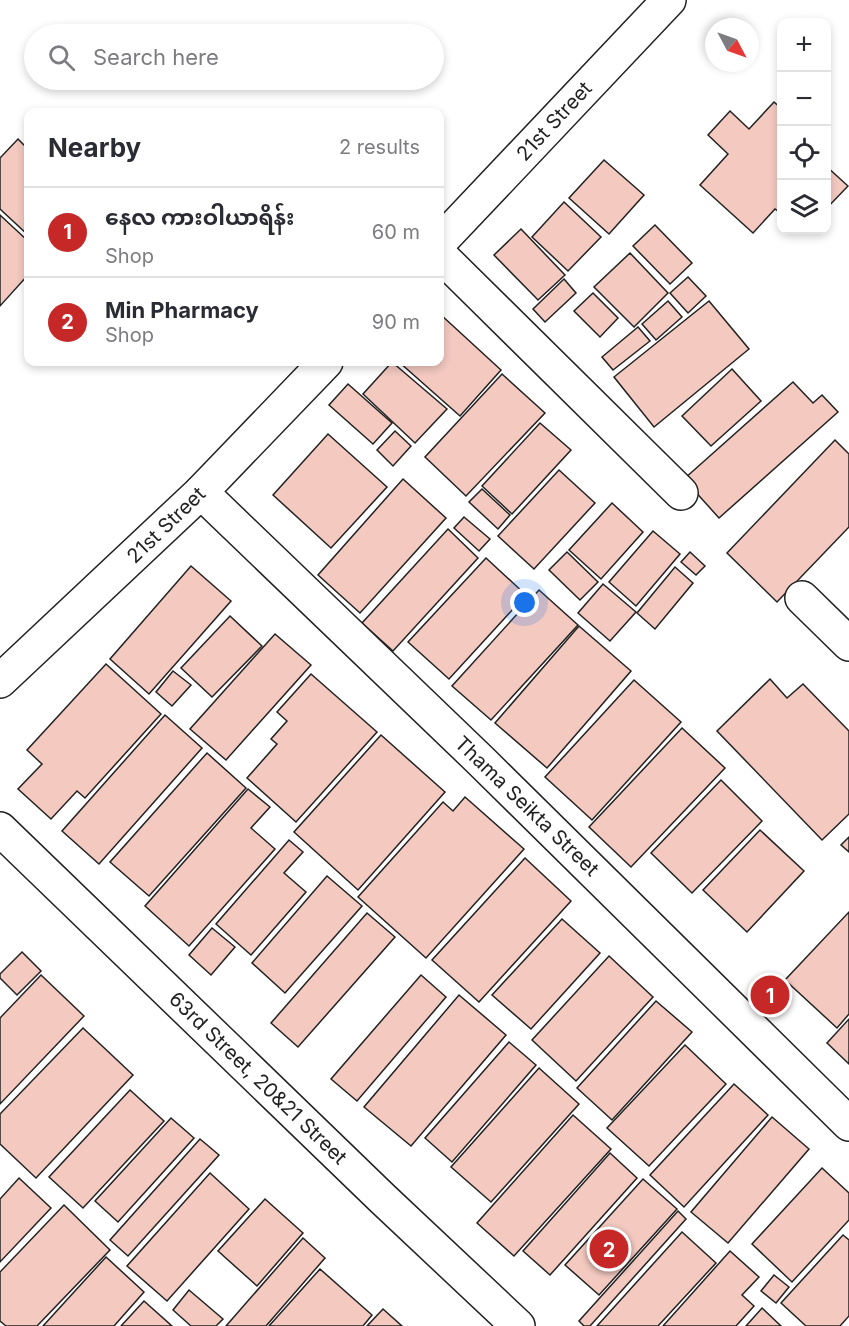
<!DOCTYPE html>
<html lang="en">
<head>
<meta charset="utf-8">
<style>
  body { margin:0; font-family:Inter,"Noto Sans Myanmar",sans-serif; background:#f7f7f7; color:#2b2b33 }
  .controls { position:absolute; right:18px; top:18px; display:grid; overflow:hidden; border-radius:12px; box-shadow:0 3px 9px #0003 }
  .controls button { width:54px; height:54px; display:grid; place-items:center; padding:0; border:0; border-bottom:2px solid #e1e1e2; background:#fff; color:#2b2b33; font:30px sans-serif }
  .compass { position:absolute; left:705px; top:18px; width:54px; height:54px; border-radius:50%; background:#fff; box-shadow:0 3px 9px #0003; rotate:131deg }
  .you { position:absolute; left:525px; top:603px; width:21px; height:21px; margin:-15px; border:4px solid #fff; border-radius:50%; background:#1a73e8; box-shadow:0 0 0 9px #1a73e833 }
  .badge { display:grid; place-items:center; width:39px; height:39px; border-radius:50%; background:#c62828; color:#fff; font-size:20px; font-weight:700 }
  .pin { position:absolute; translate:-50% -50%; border:3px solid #fff; box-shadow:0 2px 6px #0006 }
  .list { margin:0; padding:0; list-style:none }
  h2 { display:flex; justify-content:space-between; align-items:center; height:78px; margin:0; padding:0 24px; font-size:26px }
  h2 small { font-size:20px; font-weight:400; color:#7c7c81 }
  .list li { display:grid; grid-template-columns:39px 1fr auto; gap:18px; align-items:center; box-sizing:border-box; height:90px; padding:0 24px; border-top:2px solid #e1e1e2 }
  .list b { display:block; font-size:22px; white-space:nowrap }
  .list p { margin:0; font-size:20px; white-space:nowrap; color:#7c7c81 }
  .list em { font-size:20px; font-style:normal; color:#7c7c81 }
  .icon { flex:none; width:33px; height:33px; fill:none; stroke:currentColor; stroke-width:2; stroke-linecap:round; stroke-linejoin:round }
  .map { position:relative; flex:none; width:849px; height:1326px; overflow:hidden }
  .search { position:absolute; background:#fff; box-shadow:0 3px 9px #0003; left:24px; top:24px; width:420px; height:66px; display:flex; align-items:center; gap:15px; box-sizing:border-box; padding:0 21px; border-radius:33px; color:#7c7c81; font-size:22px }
  .panel { position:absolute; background:#fff; box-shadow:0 3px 9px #0003; left:24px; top:108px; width:420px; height:258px; border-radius:12px }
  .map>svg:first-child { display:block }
</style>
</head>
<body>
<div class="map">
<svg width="849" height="1326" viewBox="0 0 849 1326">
  <rect width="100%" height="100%" fill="#fff"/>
  <g fill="#f3c9c0" stroke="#222" stroke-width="1.5">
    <polygon points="774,102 782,109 782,214 775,209 753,233 700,185 728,154 708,135 730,111 749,129"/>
    <polygon points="18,139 28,149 28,235 0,209 0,158"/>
    <polygon points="604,160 644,195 609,234 569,198"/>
    <polygon points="826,166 848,186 826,209"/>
    <polygon points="564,202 601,237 568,271 532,237"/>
    <polygon points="0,215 28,241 28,275 0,306"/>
    <polygon points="655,225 692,263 670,284 633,246"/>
    <polygon points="521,229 565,275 538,300 494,255"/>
    <polygon points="630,253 668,293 634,327 594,287"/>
    <polygon points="688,277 706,296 688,313 670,293"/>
    <polygon points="564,279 576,293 545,322 533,309"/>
    <polygon points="593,293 618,318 600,337 574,311"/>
    <polygon points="668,301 682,317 656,340 642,324"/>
    <polygon points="709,301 749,349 654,427 614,377"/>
    <polygon points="440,314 501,370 460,416 399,362 440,362"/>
    <polygon points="638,327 650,341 613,370 602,357"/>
    <polygon points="392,362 447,409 415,443 363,394"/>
    <polygon points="732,369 761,401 711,446 682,416"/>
    <polygon points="502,374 545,413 466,496 425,457"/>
    <polygon points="793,382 813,403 822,395 838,412 719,518 684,479"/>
    <polygon points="348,384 392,423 373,444 329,405"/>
    <polygon points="540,423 571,450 512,514 482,486"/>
    <polygon points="395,431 411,446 393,466 377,450"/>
    <polygon points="328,434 387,487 331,548 273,495"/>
    <polygon points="835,440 849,454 849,527 777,602 727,553"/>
    <polygon points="559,470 595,503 534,569 498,536"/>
    <polygon points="403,479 446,518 360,613 318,575"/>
    <polygon points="482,489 510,515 498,529 469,502"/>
    <polygon points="612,503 643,532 601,579 569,550"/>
    <polygon points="464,517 490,539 479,551 454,528"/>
    <polygon points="448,529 478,558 393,651 362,623"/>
    <polygon points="653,531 680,554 636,606 609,582"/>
    <polygon points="567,552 598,582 580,600 549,570"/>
    <polygon points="690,552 705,566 696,575 681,562"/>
    <polygon points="486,558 526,595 449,679 408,642"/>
    <polygon points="191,566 231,601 149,694 110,659"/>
    <polygon points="675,567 693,583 655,629 637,613"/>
    <polygon points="603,584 636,612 610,641 578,613"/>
    <polygon points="539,590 578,625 491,720 452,686"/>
    <polygon points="230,616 262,646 212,697 181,668"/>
    <polygon points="579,626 631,671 547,768 495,723"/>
    <polygon points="275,634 311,665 226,760 190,729"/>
    <polygon points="106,664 161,714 85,798 77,791 51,819 18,789 42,764 27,750"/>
    <polygon points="173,671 191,685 172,706 156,692"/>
    <polygon points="311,674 377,732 296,822 247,778 277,744 271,739 287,721 277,712"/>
    <polygon points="770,679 787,698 803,684 849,731 849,814 822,840 717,731"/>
    <polygon points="634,680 681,722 592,820 545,777"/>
    <polygon points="165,715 202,748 99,864 62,831"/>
    <polygon points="682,728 725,768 631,867 589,827"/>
    <polygon points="381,735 445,792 358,890 294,832"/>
    <polygon points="207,753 246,788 149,896 110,862"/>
    <polygon points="721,780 762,821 692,893 651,853"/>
    <polygon points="248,789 270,807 251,828 275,849 189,946 145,906"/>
    <polygon points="465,797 524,849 426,958 358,897 443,802 453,811"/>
    <polygon points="760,830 804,871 747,932 703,890"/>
    <polygon points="849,837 849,852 841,845"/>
    <polygon points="289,840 303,852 284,873 306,892 251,955 216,924"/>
    <polygon points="525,858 571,901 479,1002 432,960"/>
    <polygon points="327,876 362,906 285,993 252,963"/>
    <polygon points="849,912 849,1014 837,1028 785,980"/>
    <polygon points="367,913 395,937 298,1047 271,1023"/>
    <polygon points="562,919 600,953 531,1029 492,995"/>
    <polygon points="212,928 235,947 211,975 189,955"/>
    <polygon points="22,952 41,971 17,995 0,978 0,974"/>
    <polygon points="609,956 653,997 576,1081 532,1040"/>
    <polygon points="41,975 84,1016 0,1104 0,1018"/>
    <polygon points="421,975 446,997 357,1101 331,1079"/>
    <polygon points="459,995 506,1035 411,1146 364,1107"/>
    <polygon points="656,1001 692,1032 612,1120 577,1088"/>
    <polygon points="849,1019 849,1064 827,1043"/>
    <polygon points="83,1028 133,1075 36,1178 0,1144 0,1114"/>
    <polygon points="509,1042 536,1065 452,1162 425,1138"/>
    <polygon points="685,1045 726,1084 649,1166 607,1128"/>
    <polygon points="539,1068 579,1104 491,1202 451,1167"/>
    <polygon points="734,1084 768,1115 684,1207 650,1175"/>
    <polygon points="130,1090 164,1121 83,1208 49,1177"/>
    <polygon points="573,1115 611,1149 514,1256 477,1223"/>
    <polygon points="772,1117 809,1149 728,1243 691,1212"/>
    <polygon points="171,1118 194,1138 118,1222 95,1201"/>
    <polygon points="200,1139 219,1155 128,1256 110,1240"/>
    <polygon points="610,1153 637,1178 550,1275 523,1251"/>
    <polygon points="822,1168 849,1193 849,1220 792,1282 752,1244"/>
    <polygon points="210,1173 249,1209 167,1301 127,1266"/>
    <polygon points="19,1178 51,1208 0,1262 0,1199"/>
    <polygon points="643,1179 677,1209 599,1295 565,1265"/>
    <polygon points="265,1199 303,1233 257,1286 218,1251"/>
    <polygon points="64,1205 110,1250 37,1326 6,1326 0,1321 0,1272"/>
    <polygon points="678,1211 686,1219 590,1326 584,1326 579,1321"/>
    <polygon points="682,1232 716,1263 658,1326 597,1326"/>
    <polygon points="843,1235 849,1240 849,1316 840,1326 806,1326 781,1303"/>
    <polygon points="303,1238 325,1258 266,1326 226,1326"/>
    <polygon points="730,1251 759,1277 742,1295 754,1306 736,1326 663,1326"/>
    <polygon points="106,1257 144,1292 114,1326 43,1326"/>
    <polygon points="320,1269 372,1315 363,1326 269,1326"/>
    <polygon points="774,1275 789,1287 776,1303 761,1291"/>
    <polygon points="189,1290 223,1319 216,1326 191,1326 173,1310"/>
    <polygon points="144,1301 172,1326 121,1326"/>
    <polygon points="762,1308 781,1326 746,1326"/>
    <polygon points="383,1309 402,1326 367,1326"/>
  </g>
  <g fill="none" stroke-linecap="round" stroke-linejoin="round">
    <defs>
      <g id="minor">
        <polyline points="440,242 669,0"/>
        <polyline points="440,255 681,493"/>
        <polyline points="201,492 481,761 849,1124"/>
        <polyline points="802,598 849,644"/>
        <polyline points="0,681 201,492 326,362"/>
        <polyline points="0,829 383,1199 518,1326"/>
      </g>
    </defs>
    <use href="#minor" stroke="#222" stroke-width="36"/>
    <use href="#minor" stroke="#fff" stroke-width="33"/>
  </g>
  <g text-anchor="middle" stroke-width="4.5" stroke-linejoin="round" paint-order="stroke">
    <g font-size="20" fill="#222" stroke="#fff">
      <text transform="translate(554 121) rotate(-47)" y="7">21st Street</text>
      <text transform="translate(166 525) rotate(-44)" y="7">21st Street</text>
      <text transform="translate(527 806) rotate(44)" y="7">Thama Seikta Street</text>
      <text transform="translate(258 1078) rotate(44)" y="7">63rd Street, 20&amp;21 Street</text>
    </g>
  </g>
</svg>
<div class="controls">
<button>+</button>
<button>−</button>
<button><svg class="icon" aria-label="locate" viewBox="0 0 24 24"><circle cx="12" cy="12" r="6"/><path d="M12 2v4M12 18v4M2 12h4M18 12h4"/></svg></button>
<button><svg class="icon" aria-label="layers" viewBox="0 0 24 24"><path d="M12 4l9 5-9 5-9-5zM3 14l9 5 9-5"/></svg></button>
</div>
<svg class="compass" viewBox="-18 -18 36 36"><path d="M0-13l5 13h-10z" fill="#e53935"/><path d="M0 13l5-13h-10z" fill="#7c7c81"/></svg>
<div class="you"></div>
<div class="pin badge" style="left:770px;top:995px">1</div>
<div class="pin badge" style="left:609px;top:1249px">2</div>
<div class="search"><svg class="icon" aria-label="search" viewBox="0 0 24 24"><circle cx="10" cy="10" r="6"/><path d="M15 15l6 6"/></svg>Search here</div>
<section class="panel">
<h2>Nearby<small>2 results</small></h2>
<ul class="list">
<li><span class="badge">1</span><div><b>နေလ ကားဝါယာရိန်း</b><p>Shop</p></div><em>60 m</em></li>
<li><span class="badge">2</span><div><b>Min Pharmacy</b><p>Shop</p></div><em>90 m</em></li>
</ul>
</section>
</div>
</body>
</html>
